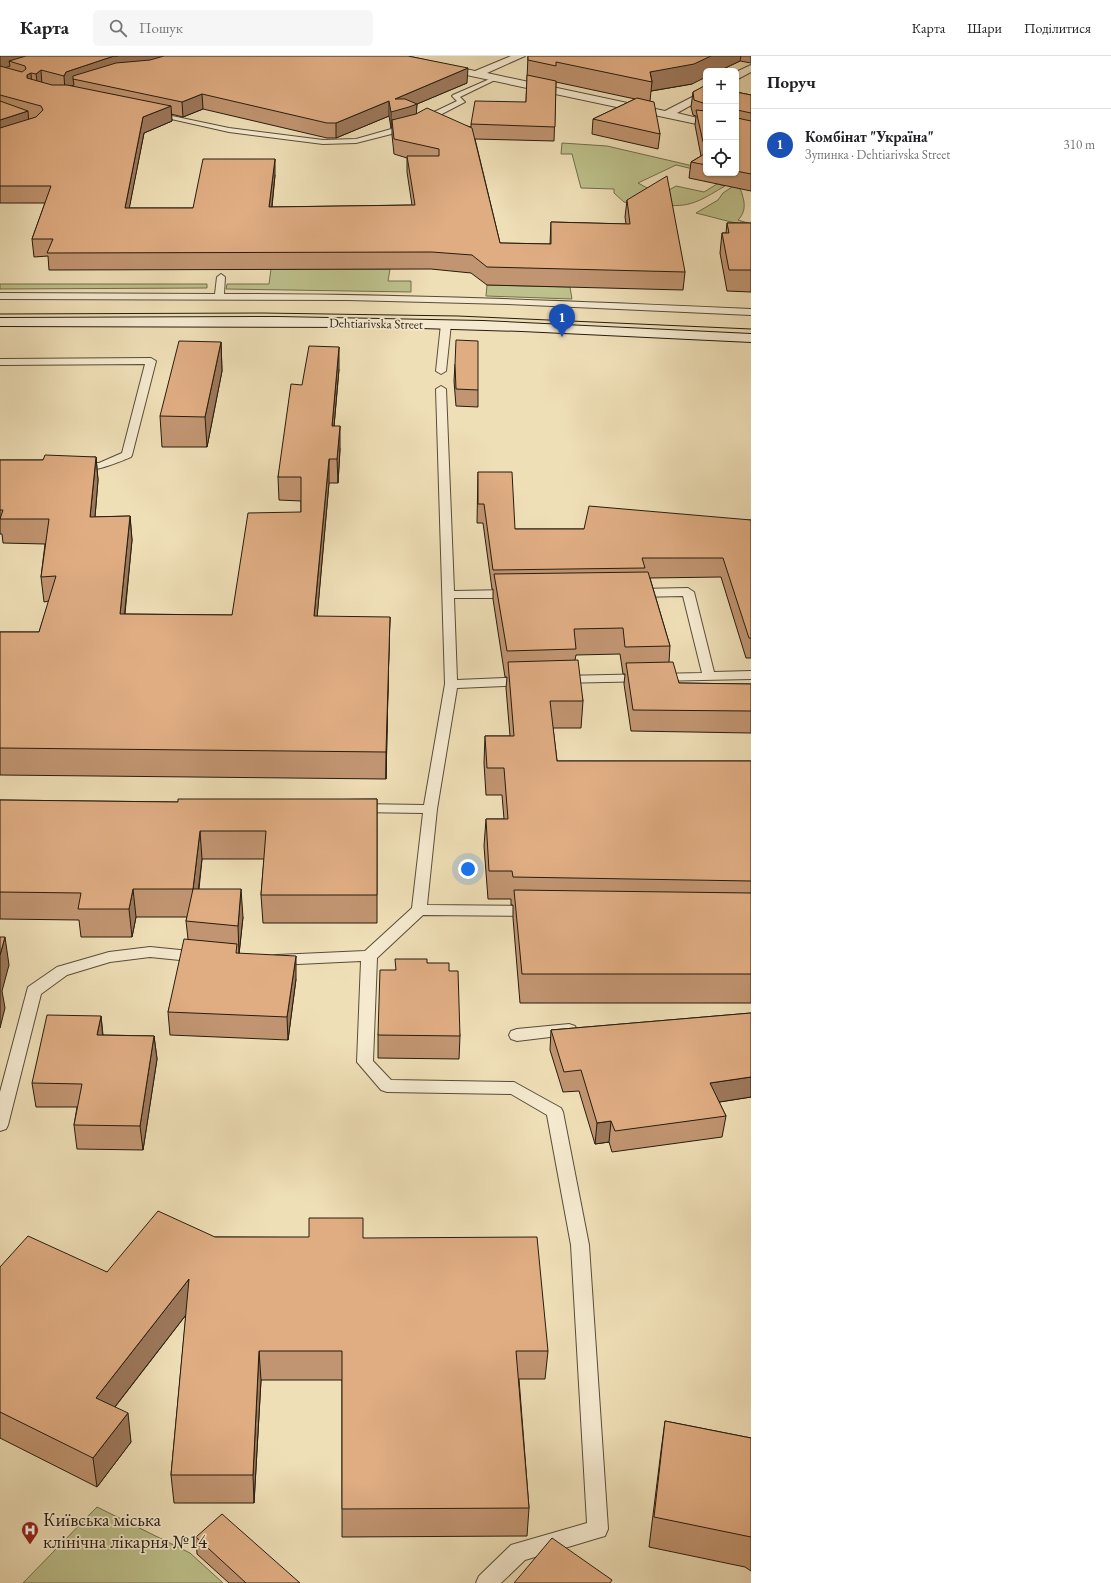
<!DOCTYPE html>
<html lang="uk">
<head>
<meta charset="utf-8">
<style>
  body { margin:0; font-family:"EB Garamond",serif; background:#f6f6f6; color:#202124 }
  .controls { position:absolute; right:12px; top:12px; display:grid; overflow:hidden; border-radius:6px; box-shadow:0 1px 3px #0004 }
  .controls button { width:36px; height:36px; display:grid; place-items:center; padding:0; border:0; border-bottom:1px solid #e0e0e0; background:#fff; color:#202124; font:20px sans-serif }
  .you { position:absolute; left:468px; top:813px; width:14px; height:14px; margin:-10px; border:3px solid #fff; border-radius:50%; background:#1a73e8; box-shadow:0 0 0 6px #1a73e833 }
  .badge { display:grid; place-items:center; width:26px; height:26px; border-radius:50%; background:#d93025; color:#fff; font-size:13px; font-weight:700 }
  .pin { position:absolute; translate:-50% -33px; filter:drop-shadow(0 1px 2px #0008) }
  .pin::after { content:''; position:absolute; top:21px; width:14px; height:12px; background:inherit; clip-path:polygon(0 0,100% 0,50% 100%) }
  .list { margin:0; padding:0; list-style:none }
  h2 { display:flex; justify-content:space-between; align-items:center; height:52px; margin:0; padding:0 16px; font-size:17px }
  h2 small { font-size:13px; font-weight:400; color:#757577 }
  .list li { display:grid; grid-template-columns:26px 1fr auto; gap:12px; align-items:center; box-sizing:border-box; height:72px; padding:0 16px; border-top:1px solid #e0e0e0 }
  .list b { display:block; font-size:15px; white-space:nowrap }
  .list p { margin:0; font-size:13px; white-space:nowrap; color:#757577 }
  .list em { font-size:13px; font-style:normal; color:#757577 }
  .icon { flex:none; width:22px; height:22px; fill:none; stroke:currentColor; stroke-width:2; stroke-linecap:round; stroke-linejoin:round }
  .map { position:relative; flex:none; width:751px; height:1527px; overflow:hidden }
  header { display:flex; align-items:center; gap:24px; box-sizing:border-box; height:56px; padding:0 20px; background:#fff; border-bottom:1px solid #e0e0e0 }
  header strong { font-size:19px }
  nav { display:flex; gap:22px; margin-inline-start:auto; font-size:14px }
  .search { width:280px; height:36px; background:#f6f6f6; display:flex; align-items:center; gap:10px; box-sizing:border-box; padding:0 14px; border-radius:6px; color:#757577; font-size:15px }
  main { display:flex }
  aside { flex:1; background:#fff }
  .map>svg:first-child { display:block }
</style>
</head>
<body>
<header>
<strong>Карта</strong>
<div class="search"><svg class="icon" aria-label="search" viewBox="0 0 24 24"><circle cx="10" cy="10" r="6"/><path d="M15 15l6 6"/></svg>Пошук</div>
<nav><a>Карта</a><a>Шари</a><a>Поділитися</a></nav>
</header>
<main>
<div class="map">
<svg width="751" height="1527" viewBox="0 0 751 1527">
  <rect width="100%" height="100%" fill="#efdfb7"/>
  <filter id="stains"><feTurbulence type="fractalNoise" baseFrequency=".005" numOctaves="4"/><feColorMatrix values="0 0 0 0 .2 0 0 0 0 .09 0 0 0 0 .02 0 0 0 .5 -.17"/></filter>
  <radialGradient id="worn" r=".72"><stop offset=".6" stop-color="#630" stop-opacity="0"/><stop offset="1" stop-color="#630" stop-opacity=".3"/></radialGradient>
  <g fill="#bdc18c" stroke="#726e4d">
    <polygon points="562,87 607,90 706,113 706,116 676,109 638,127 651,134 633,148 624,146 614,137 614,133 581,132 572,98 561,98"/>
    <path d="M 738,127 C 743,140 749,153 738,164 L 751,168 L 751,171 L 696,157 L 718,144 L 723,137 Z"/>
    <path d="M 717,128 L 725,130 C 704,142 692,152 667,149 L 669,134 L 676,130 L 704,136 Z"/>
    <polygon points="271,213 390,213 388,225 411,225 411,236 226,233 227,228 269,228"/>
    <polygon points="0,228 207,228 207,232 0,233"/>
    <polygon points="487,229 570,231 572,243 486,240"/>
    <polygon points="97,1451 190,1497 223,1527 23,1527"/>
  </g>
  <g fill="none" stroke-linecap="round" stroke-linejoin="round">
    <defs>
      <g id="service">
        <polygon points="492,22 497,23 460,41 465,46 463,47 415,72 356,87 323,88 229,76 149,58 153,56 229,72 323,84 356,83 409,68 457,45 452,40 453,39"/>
        <path d="M 221,218 L 225,221 L 224,238 C 400,238 575,245 751,253 L 751,259 L 508,248 L 347,244 L 0,243 L 0,237 L 215,238 L 217,221 Z"/>
        <polygon points="446,265 451,268 446,315 441,318 436,315 441,268"/>
        <path d="M 151,302 L 156,305 L 132,399 L 131,401 C 119,406 83,422 73,410 L 78,407 L 99,407 L 122,397 L 145,308 L 0,309 L 0,303 Z"/>
        <polygon points="441,330 446,333 454,535 512,534 518,538 512,542 454,542 457,624 525,621 531,625 525,629 457,632 437,753 427,849 531,850 536,852 538,855 536,858 531,860 423,859 377,902 373,1005 391,1024 514,1026 561,1052 563,1056 589,1189 608,1473 605,1480 598,1482 525,1504 501,1527 476,1527 479,1520 511,1489 587,1467 571,1189 547,1059 511,1038 387,1036 381,1034 357,1006 361,905 277,909 272,908 269,904 272,900 277,899 365,895 412,852 423,757 358,756 353,755 351,752 353,749 358,748 424,749 445,628 436,333"/>
        <polygon points="688,532 694,536 714,616 751,615 751,623 557,627 555,624 561,620 702,617 683,540 637,541 631,537 637,533"/>
        <polygon points="150,891 200,896 205,897 208,901 205,905 200,906 150,901 110,906 67,919 41,938 8,1069 6,1073 0,1075 0,1036 28,931 57,911 109,896"/>
        <polygon points="569,968 575,970 577,974 575,978 517,985 511,983 509,979 511,975 517,973"/>
      </g>
      <g id="minor">
        <polygon points="386,0 406,0 475,15 511,0 525,0 487,17 665,55 706,34 706,41 677,57 706,64 706,70 391,3"/>
        <polygon points="751,9 751,16 736,24 736,16"/>
      </g>
      <polygon id="secondary" points="278,261 483,265 751,278 751,286 522,275 389,271 0,270 0,262"/>
    </defs>
    <use href="#service" stroke="#584d38" stroke-width="2"/>
    <use href="#minor" stroke="#584d38" stroke-width="2"/>
    <use href="#secondary" stroke="#261c0e" stroke-width="2"/>
    <use href="#service" fill="#f5ead0" fill-rule="evenodd"/>
    <use href="#minor" fill="#f5ead0" fill-rule="evenodd"/>
    <use href="#secondary" fill="#f5ead0" fill-rule="evenodd"/>
    <polyline stroke="#261c0e" stroke-width="1" points="0,258 263,257 458,260 751,273"/>
  </g>
  <g fill="#c19571" stroke="#261c0e" fill-rule="evenodd">
    <path d="M 0,0 L 467,27 L 417,48 L 416,58 L 471,71 L 471,68 L 526,46 L 528,0 L 751,0 L 751,7 L 740,5 L 719,15 L 706,15 L 692,28 L 651,35 L 650,45 L 660,78 L 658,93 L 592,78 L 593,63 L 635,43 L 556,26 L 554,85 L 475,83 L 500,187 L 550,188 L 551,166 L 626,168 L 625,161 L 627,144 L 685,216 L 683,234 L 487,229 L 471,217 L 431,213 L 49,214 L 48,200 L 34,201 L 32,183 L 45,147 L 0,147 ZM 203,53 L 327,82 L 336,82 L 389,60 L 391,72 L 392,71 L 392,79 L 394,98 L 407,102 L 407,116 L 412,149 L 272,151 L 275,119 L 193,152 L 129,152 L 144,77 L 172,65 L 171,58 L 183,61 Z"/>
    <polygon points="706,30 706,117 736,117 736,36 751,39 751,135 689,122 691,106 701,100 695,69 696,60 693,59 691,51 693,36"/>
    <polygon points="727,167 751,167 751,236 727,235 720,197 722,177 726,177"/>
    <polygon points="221,286 222,315 207,391 162,391 160,360"/>
    <polygon points="455,308 478,334 478,351 456,350 454,325"/>
    <polygon points="339,313 334,370 340,393 338,427 329,427 317,560 389,586 386,723 0,719 0,576 39,576 49,545 44,546 41,521 45,488 3,487 2,478 0,478 0,404 43,404 96,401 98,424 95,461 130,460 132,484 125,558 232,559 301,456 301,445 279,444 278,421 302,329"/>
    <polygon points="478,416 515,473 584,473 751,464 751,602 746,602 721,521 650,522 670,590 669,606 679,627 751,628 751,677 631,675 624,628 625,618 623,618 620,598 576,599 575,604 583,645 581,672 553,672 557,705 751,705 751,947 520,947 513,862 513,849 511,849 511,843 488,843 484,790 486,763 504,763 502,739 486,739 484,707 485,680 510,680 506,632 507,621 505,621 493,543 493,533 492,533 483,467 477,467"/>
    <polygon points="377,743 377,867 263,867 261,839 264,803 202,803 199,833 243,861 239,898 296,923 288,984 170,979 168,956 188,883 186,865 187,861 136,861 132,881 81,881 79,864 0,863 0,744 178,746"/>
    <polygon points="427,907 449,915 460,980 459,1003 378,1002 378,979 395,914"/>
    <polygon points="751,957 751,1041 719,1046 726,1060 722,1081 612,1096 609,1086 595,1088 579,1035 563,1036 550,994 551,974"/>
    <polygon points="101,960 103,979 154,980 157,1003 143,1094 77,1093 74,1069 77,1051 36,1051 32,1027"/>
    <polygon points="215,1181 363,1182 548,1295 545,1323 519,1323 529,1452 527,1480 342,1481 342,1324 261,1324 254,1447 174,1447 171,1419 186,1259 115,1351 131,1386 97,1431 0,1382 0,1211 107,1216"/>
    <polygon points="665,1365 751,1382 751,1515 745,1511 649,1491 661,1395"/>
    <polygon points="196,1481 300,1527 229,1527 197,1498"/>
  </g>
  <g fill="#9d795c" stroke="#261c0e">
    <polygon points="0,0 40,0 9,5 10,10 0,14"/>
    <polygon points="114,0 191,0 73,23 74,29 68,31 65,35 64,20 66,16"/>
    <polygon points="711,0 741,0 740,5 719,15 706,15 706,21 692,28 651,35 652,26 650,16"/>
    <polygon points="468,12 467,27 417,48 416,63 392,64 392,71 391,72 391,56 395,43"/>
    <polygon points="41,14 42,29 38,33 36,18"/>
    <polygon points="31,17 32,32 28,34 27,19"/>
    <polygon points="202,38 203,53 183,61 182,46"/>
    <polygon points="389,45 389,60 336,82 336,67"/>
    <polygon points="171,50 172,65 144,77 126,169 125,152 143,61"/>
    <polygon points="28,55 29,70 0,80 0,64"/>
    <polygon points="275,103 275,119 270,168 269,151"/>
    <polygon points="221,286 222,315 207,391 205,361"/>
    <polygon points="339,291 339,313 332,393 332,370"/>
    <polygon points="340,370 340,393 338,427 337,403"/>
    <polygon points="96,401 98,424 93,485 90,461"/>
    <polygon points="329,403 329,427 315,585 314,560"/>
    <polygon points="130,460 132,484 122,583 120,558"/>
    <polygon points="390,561 389,586 386,723 386,696"/>
    <polygon points="200,775 202,803 195,861 193,833"/>
    <polygon points="133,833 136,861 132,881 129,853"/>
    <polygon points="241,833 243,861 239,898 238,870"/>
    <polygon points="5,881 9,909 2,935 5,952 0,972 0,899"/>
    <polygon points="296,900 296,923 288,984 287,961"/>
    <polygon points="101,960 103,983 97,979"/>
    <polygon points="154,980 157,1003 143,1094 140,1070"/>
    <polygon points="751,1021 751,1041 707,1048 710,1027"/>
    <polygon points="611,1065 609,1086 595,1088 597,1067"/>
    <polygon points="189,1223 192,1251 100,1370 96,1342"/>
    <polygon points="259,1295 261,1324 254,1447 253,1419"/>
    <polygon points="128,1357 131,1386 97,1431 93,1402"/>
  </g>
  <g fill="#e0ad83" stroke="#261c0e">
    <polygon points="26,0 118,0 114,0 66,16 64,20 41,14 36,18 31,17 27,19 27,22 52,29 67,29 171,50 143,61 125,152 193,152 203,103 275,103 269,151 415,149 407,100 439,100 439,93 394,83 392,64 416,58 427,52 472,72 500,187 551,188 551,166 630,168 627,144 667,120 685,216 487,211 472,199 432,196 47,197 53,183 32,183 51,130 0,130 0,72 36,61 43,54 41,50 0,39 0,10 22,16 26,13 25,10 9,5"/>
    <polygon points="164,0 408,0 468,12 395,43 405,43 417,48 409,51 391,56 389,45 336,67 327,67 202,38 182,46 73,23 73,20 116,7 150,4"/>
    <polygon points="528,0 711,0 694,8 650,16 652,26 556,6 556,10 528,4"/>
    <polygon points="527,19 556,25 555,71 471,68 475,45 526,46"/>
    <polygon points="704,30 706,30 706,48 694,44 693,36"/>
    <polygon points="736,36 751,39 751,57 737,54 737,62 751,65 751,118 736,115"/>
    <polygon points="637,42 654,46 660,78 593,63"/>
    <polygon points="0,45 28,55 0,64"/>
    <polygon points="696,54 706,55 706,86 703,86"/>
    <polygon points="706,97 706,109 691,106"/>
    <polygon points="727,167 751,167 751,214 729,214 722,177 729,177"/>
    <polygon points="456,284 478,285 478,334 456,333 455,308"/>
    <polygon points="179,285 221,286 205,361 160,360"/>
    <polygon points="309,290 339,291 332,370 340,370 337,403 329,403 314,560 390,561 386,696 0,692 0,576 39,576 56,520 41,521 49,463 0,463 3,454 0,454 0,404 43,404 45,399 96,401 90,461 130,460 120,558 232,559 248,457 301,456 301,421 278,421 291,328 302,329"/>
    <polygon points="478,416 512,416 515,473 584,473 589,450 751,464 751,582 749,582 723,502 642,502 645,512 493,514 484,448 478,448"/>
    <polygon points="648,516 670,590 625,591 623,572 574,573 576,593 507,595 494,518"/>
    <polygon points="578,604 583,645 550,645 557,705 751,705 751,825 513,821 512,815 489,815 486,763 508,763 504,712 487,712 485,680 514,680 508,606"/>
    <polygon points="673,606 679,627 751,628 751,655 633,654 626,607"/>
    <polygon points="178,743 377,743 377,839 261,839 266,775 200,775 193,833 241,833 238,870 186,865 193,833 133,833 129,853 78,853 81,837 0,836 0,744 178,746"/>
    <polygon points="514,834 751,837 751,918 522,918"/>
    <polygon points="0,881 5,881 0,899"/>
    <polygon points="184,883 237,888 236,897 296,900 287,961 168,956"/>
    <polygon points="395,903 427,903 427,907 449,907 449,915 458,915 460,980 378,979 380,914 396,914"/>
    <polygon points="751,957 751,1021 710,1027 726,1060 615,1075 611,1065 597,1067 581,1014 564,1016 551,974"/>
    <polygon points="47,959 101,960 97,979 154,980 140,1070 74,1069 82,1028 32,1027"/>
    <polygon points="158,1155 215,1181 309,1181 309,1162 363,1162 363,1182 537,1181 548,1295 516,1295 529,1452 342,1453 342,1295 259,1295 253,1419 171,1419 189,1223 96,1342 128,1357 93,1402 0,1356 0,1211 28,1180 107,1216"/>
    <polygon points="665,1365 751,1382 751,1481 654,1461"/>
    <polygon points="222,1458 300,1527 246,1527 196,1481"/>
    <polygon points="552,1482 612,1524 610,1527 514,1527"/>
  </g>
  <defs>
    <symbol id="hospital-pin" viewBox="-11 -11 22 30"><path d="M0 17L-7.5 6A9.5 9.5 0 1 1 7.5 6Z" fill="#8f2418" stroke="#f5ead0"/><path d="M-5-5h3v3.5h4V-5h3V5h-3V1.5h-4V5h-3Z" fill="#fff"/></symbol>
  </defs>
  <g fill-rule="evenodd">
    <use href="#hospital-pin" x="20" y="1464" width="20" height="27"/>
  </g>
  <g text-anchor="middle" stroke-width="3.5" stroke-linejoin="round" paint-order="stroke">
    <g font-size="13" fill="#261c0e" stroke="#f5ead0">
      <text transform="translate(376 267) rotate(1)" y="5">Dehtiarivska Street</text>
    </g>
    <g font-size="19" fill="#261c0e" stroke="#f5ead0" text-anchor="start">
      <text x="43" y="1470">Київська міська<tspan x="43" dy="22">клінічна лікарня №14</tspan></text>
    </g>
  </g>
  <rect width="100%" height="100%" filter="url(#stains)"/>
  <rect width="100%" height="100%" fill="url(#worn)"/>
</svg>
<div class="controls">
<button>+</button>
<button>−</button>
<button><svg class="icon" aria-label="locate" viewBox="0 0 24 24"><circle cx="12" cy="12" r="6"/><path d="M12 2v4M12 18v4M2 12h4M18 12h4"/></svg></button>
</div>
<div class="you"></div>
<div class="pin badge" style="left:562px;top:281px;background:#1a4fb4">1</div>
</div>
<aside>
<h2>Поруч<small></small></h2>
<ul class="list">
<li><span class="badge" style="background:#1a4fb4">1</span><div><b>Комбінат &quot;Україна&quot;</b><p>Зупинка · Dehtiarivska Street</p></div><em>310 m</em></li>
</ul>
</aside>
</main>
</body>
</html>
